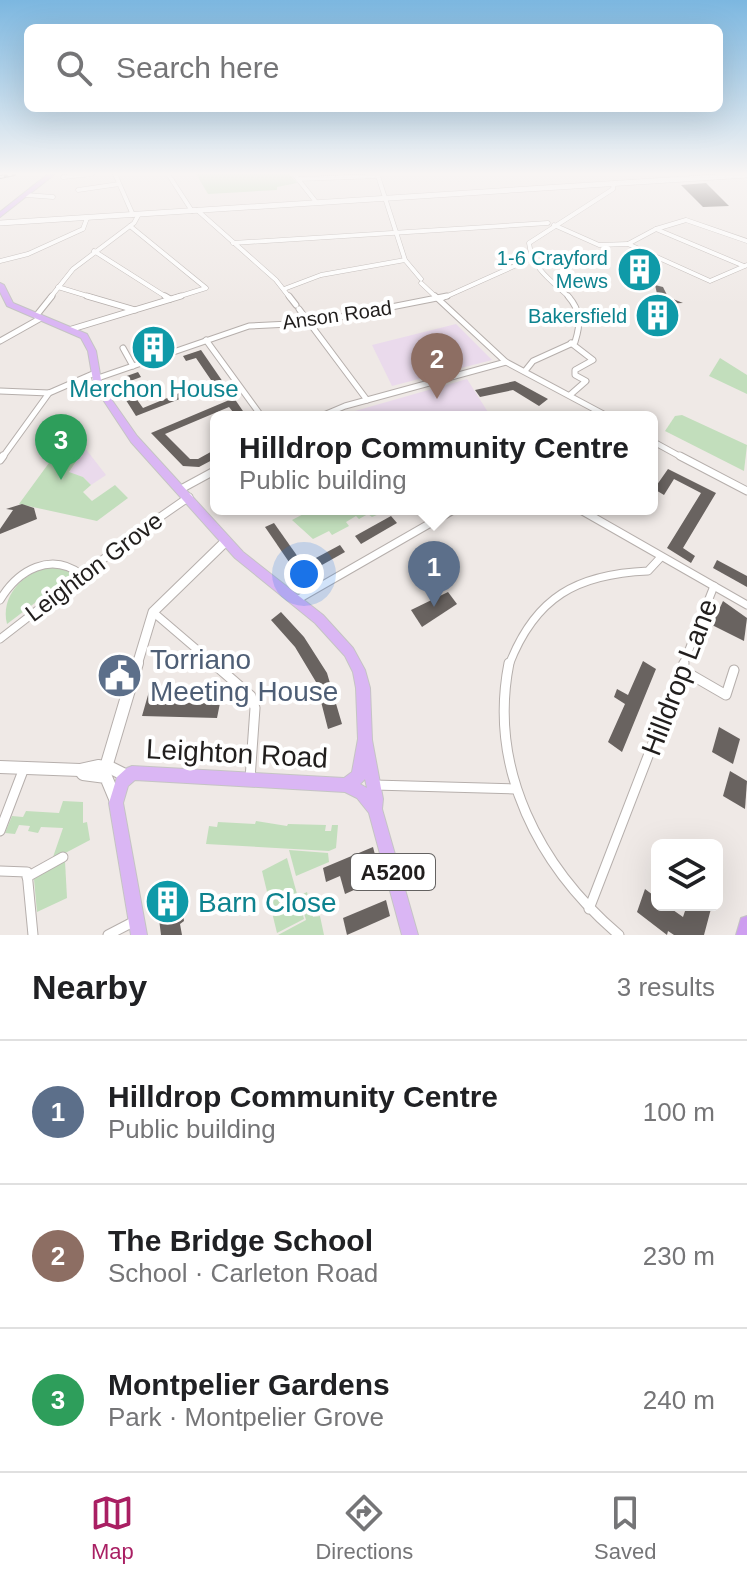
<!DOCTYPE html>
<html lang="en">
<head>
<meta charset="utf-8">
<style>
  body { margin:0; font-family:Arial,sans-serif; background:#f2f2f2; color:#202124 }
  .controls { position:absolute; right:24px; bottom:24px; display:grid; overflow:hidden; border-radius:12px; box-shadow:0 8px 32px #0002 }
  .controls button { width:72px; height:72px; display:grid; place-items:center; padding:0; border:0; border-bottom:2px solid #e0e0e0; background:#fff; color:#202124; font:40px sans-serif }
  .you { position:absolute; left:304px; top:574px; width:28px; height:28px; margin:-20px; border:6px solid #fff; border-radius:50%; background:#1a73e8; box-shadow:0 0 0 12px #1a73e833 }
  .badge { display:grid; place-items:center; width:52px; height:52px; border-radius:50%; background:#a91f63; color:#fff; font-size:26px; font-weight:700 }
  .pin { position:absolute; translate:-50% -66px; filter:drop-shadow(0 2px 4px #0008) }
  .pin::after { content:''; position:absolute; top:42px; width:28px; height:24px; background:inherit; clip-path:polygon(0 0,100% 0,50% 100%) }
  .popup { position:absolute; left:210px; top:411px; width:448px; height:104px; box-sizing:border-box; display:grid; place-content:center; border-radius:12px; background:#fff; filter:drop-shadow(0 2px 6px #0005); font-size:26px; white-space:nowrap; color:#757577 }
  .popup b { font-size:30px; color:#202124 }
  .popup::after { content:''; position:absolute; left:50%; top:100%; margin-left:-16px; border:16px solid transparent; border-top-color:#fff }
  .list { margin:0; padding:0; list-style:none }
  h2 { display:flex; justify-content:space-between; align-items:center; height:104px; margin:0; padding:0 32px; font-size:34px }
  h2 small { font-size:26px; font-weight:400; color:#757577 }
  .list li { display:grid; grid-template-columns:52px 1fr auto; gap:24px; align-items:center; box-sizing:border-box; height:144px; padding:0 32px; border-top:2px solid #e0e0e0 }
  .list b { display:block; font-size:30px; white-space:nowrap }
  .list p { margin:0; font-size:26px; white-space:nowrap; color:#757577 }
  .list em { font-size:26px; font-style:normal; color:#757577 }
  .icon { flex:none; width:44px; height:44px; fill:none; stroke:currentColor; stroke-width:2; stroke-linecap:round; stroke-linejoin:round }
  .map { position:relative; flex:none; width:747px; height:935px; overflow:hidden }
  .search { position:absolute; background:#fff; box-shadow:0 8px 32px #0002; left:24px; right:24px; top:24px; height:88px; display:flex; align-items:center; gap:20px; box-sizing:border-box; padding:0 28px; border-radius:12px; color:#757577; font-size:30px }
  .sheet { height:536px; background:#fff }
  nav { display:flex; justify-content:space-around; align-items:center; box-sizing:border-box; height:112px; border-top:2px solid #e0e0e0; background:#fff; font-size:22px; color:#757577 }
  nav a { display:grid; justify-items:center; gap:4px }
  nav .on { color:#a91f63 }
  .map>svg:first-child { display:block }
</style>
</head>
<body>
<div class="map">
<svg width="747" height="935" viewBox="0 0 747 935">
  <rect width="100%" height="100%" fill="#efe9e6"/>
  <g fill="#eadaec">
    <polygon points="456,324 492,360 392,386 372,345"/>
    <polygon points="467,379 491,417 360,417 355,411"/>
    <polygon points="85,448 106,475 91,485 83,477 69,473"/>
  </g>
  <g fill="#c2debc">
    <polygon points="196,174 289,174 297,183 277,187 277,190 208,194"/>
    <polygon points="720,358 747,375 747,394 709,376"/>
    <polygon points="682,415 747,445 744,471 665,431 675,416"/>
    <polygon points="79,440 85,448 69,472 83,477 91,485 83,492 92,501 115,485 128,498 97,521 19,504 65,441 68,445"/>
    <polygon points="313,509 375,509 379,514 372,517 368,514 359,519 356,516 346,522 349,526 332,535 329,531 313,539 292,520"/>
    <path d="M 46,568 L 61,568 L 73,574 L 7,624 C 0,597 22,574 46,568 Z"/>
    <polygon points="63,801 83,802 83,823 87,822 90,840 52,860 63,828 41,827 38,833 28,831 30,826 19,825 15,834 5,833 12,816 23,817 26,811 59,813"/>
    <polygon points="256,821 287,826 288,824 326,825 325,831 331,831 332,825 338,825 336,848 329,851 206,844 209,826 217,827 218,822 255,824"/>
    <polygon points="289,850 328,853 329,862 296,876"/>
    <polygon points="287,858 304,919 277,933 262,871"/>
    <polygon points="65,861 67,898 37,912 34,879"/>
    <polygon points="307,892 313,917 320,916 324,935 278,935 306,920 299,896"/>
  </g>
  <g fill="#696360">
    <polygon points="706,183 729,206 703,207 681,185"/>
    <polygon points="655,285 663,287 668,297 683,303 658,304 671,332 663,331 651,312 648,298 658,298"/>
    <polygon points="201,350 223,382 136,416 117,386 124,377 138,372 141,377 125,383 143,408 211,380 196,358 186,361 183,356"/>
    <polygon points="515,381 548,399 539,406 513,390 480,397 475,390"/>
    <polygon points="234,398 245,414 237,417 229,407 165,434 190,459 198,459 216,449 216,458 199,467 183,466 151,433"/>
    <polygon points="668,469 716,493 683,548 695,556 691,563 667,548 701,493 674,479 664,495 654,489"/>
    <polygon points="22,504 34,508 37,519 0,534 0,529 13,510 6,509"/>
    <polygon points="391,516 397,523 361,544 355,536"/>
    <polygon points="274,523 298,557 289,562 265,527"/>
    <polygon points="340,545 345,552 306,574 301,566"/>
    <polygon points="717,560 747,576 747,587 713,568"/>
    <polygon points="448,592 457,604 422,627 411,610"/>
    <polygon points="723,601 747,618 744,641 712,625"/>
    <polygon points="281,612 304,637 327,673 342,724 328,729 316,682 295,647 271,620"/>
    <polygon points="643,661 656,669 622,752 608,742 625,704 614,697 617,689 628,695"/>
    <polygon points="150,688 162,688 160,694 172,695 170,702 194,703 195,697 221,698 217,718 142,716"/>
    <polygon points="719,727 740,739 733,764 712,752"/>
    <polygon points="730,771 747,781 745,809 723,796"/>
    <polygon points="373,847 381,878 345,894 340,876 326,882 323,868"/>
    <polygon points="169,881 179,916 183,914 184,921 180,924 182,935 161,935 155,887"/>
    <polygon points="645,889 657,898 657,905 666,905 683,917 687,905 712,905 704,935 674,935 668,931 667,935 637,912"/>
    <polygon points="386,900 390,916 347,935 343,918"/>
  </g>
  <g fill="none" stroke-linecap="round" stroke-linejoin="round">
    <defs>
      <g id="minor-far3">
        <polyline points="115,174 133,215"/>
        <polyline points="168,174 192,211"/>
        <polyline points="294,174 316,202"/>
        <polyline points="63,177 92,174"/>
        <polyline points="298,179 378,176 405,260 421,279"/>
        <polyline points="78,190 119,184"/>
        <polyline points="26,195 53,197"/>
        <polyline points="197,210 276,280 290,298"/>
        <polyline points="554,225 599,245 628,244 710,281 747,265"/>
        <polyline points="130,226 206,288 174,298"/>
        <polyline points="656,229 744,266"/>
        <polyline points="233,243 548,223"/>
        <polyline points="628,244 656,229 686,220 747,241"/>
        <polyline points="94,251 168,298"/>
        <polyline points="0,261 28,254 83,229 87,218"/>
        <polyline points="421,283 437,298"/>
        <polyline points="58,287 94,298"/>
        <polyline points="284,289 321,275 405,260"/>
        <polyline points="50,298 73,269 134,223 139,214"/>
        <polyline points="443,298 530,259"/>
        <path d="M 570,298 C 552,281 532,269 529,243 L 613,189 L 614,183"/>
      </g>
      <g id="minor-far2">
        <polyline points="87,296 135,310"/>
        <polyline points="165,296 170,299"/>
        <polyline points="289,296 296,305"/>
        <polyline points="435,296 506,362 609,417"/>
        <polyline points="299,309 367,400"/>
        <polyline points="36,316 52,296"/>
        <polyline points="72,329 181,296"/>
        <polyline points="206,340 262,417"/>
        <polyline points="0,341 41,318"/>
        <polyline points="123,348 133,366"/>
        <path d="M 525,371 L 533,361 L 575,342 C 581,323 581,311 568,296"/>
        <polyline points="95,379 249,326 310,323 447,296"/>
        <polyline points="0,391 49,393 95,373"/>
        <polyline points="570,395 586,381 575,375 575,370 593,360 571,343"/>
        <polyline points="319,417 345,406 506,362"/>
        <polyline points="652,441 683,458"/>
        <polyline points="2,458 49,393"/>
      </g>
      <g id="minor-far1">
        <polyline points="680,456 747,491"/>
        <polyline points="0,460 3,456"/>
        <polyline points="181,489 216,470"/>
        <polyline points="579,509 747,605"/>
        <path d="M 0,600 C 18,570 51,551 82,575"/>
        <polyline points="295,601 455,509"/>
        <polyline points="153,612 215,665"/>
        <polyline points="0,639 137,533 189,497"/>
        <path d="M 509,665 C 535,597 577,574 648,571 L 661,557"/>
        <polyline points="683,665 714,586"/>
      </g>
      <g id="minor">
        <polyline points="213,663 251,696 255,708 250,779"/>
        <path d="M 509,663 C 488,769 539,867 619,935"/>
        <polyline points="681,669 726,695 734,670"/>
        <polyline points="374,785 515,789"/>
        <polyline points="0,831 24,768"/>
        <polyline points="0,871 27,872 33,935"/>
        <polyline points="27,877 63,857"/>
        <polyline points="589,909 684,663"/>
        <polyline points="108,935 133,922"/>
      </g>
      <polyline id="tertiary-far2" points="0,223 747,175"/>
      <polyline id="tertiary-far1" points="137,665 153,612 226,541"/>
      <g id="tertiary">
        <polyline points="0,767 80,770 98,766 111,768 127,776"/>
        <polyline points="106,767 137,663"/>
        <polyline points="80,770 83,774 106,777 116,801"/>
      </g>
      <g id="primary">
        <polygon points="48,174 55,174 0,217 0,212"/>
        <path d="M 0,283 L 4,285 L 13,303 L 87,334 L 96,351 L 102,386 L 137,436 L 243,552 L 323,615 L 353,648 L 365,670 L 370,688 L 372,740 L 383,799 L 382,809 L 418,935 L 402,935 L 369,813 L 357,798 L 345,792 L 135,780 L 128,786 L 123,803 L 147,935 L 131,935 L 109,803 L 117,777 L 127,768 L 132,766 L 344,778 L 352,772 L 358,739 L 356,688 L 353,672 L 345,656 L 315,623 L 235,558 L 131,442 L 94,386 L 88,351 L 81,338 L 7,306 L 0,292 ZM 365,779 L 367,788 L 360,784 Z"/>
      </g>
      <polygon id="trunk" points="747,916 747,935 736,935 741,918"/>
    </defs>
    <use href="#minor-far3" stroke="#b6afac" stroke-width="5"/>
    <use href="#minor-far2" stroke="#b6afac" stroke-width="7"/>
    <use href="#minor-far1" stroke="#b6afac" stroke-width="9"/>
    <use href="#minor" stroke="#b6afac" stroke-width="11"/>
    <use href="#tertiary-far2" stroke="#b6afac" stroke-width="6"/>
    <use href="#tertiary-far1" stroke="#b6afac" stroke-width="11"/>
    <use href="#tertiary" stroke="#b6afac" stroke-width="14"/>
    <use href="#primary" stroke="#c5c4c4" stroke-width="2"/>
    <use href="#trunk" stroke="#c5c4c4" stroke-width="2"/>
    <use href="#minor-far3" stroke="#fff" stroke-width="4"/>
    <use href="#minor-far2" stroke="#fff" stroke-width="5"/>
    <use href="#minor-far1" stroke="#fff" stroke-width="7"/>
    <use href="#minor" stroke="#fff" stroke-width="9"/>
    <use href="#tertiary-far2" stroke="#fff" stroke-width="5"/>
    <use href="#tertiary-far1" stroke="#fff" stroke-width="9"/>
    <use href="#tertiary" stroke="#fff" stroke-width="12"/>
    <use href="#primary" fill="#dab6f4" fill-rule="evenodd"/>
    <use href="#trunk" fill="#ce9ef0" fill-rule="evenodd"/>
    <defs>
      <polyline id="rail" points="0,177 14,174"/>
    </defs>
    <use href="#rail" stroke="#433f3e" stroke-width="4"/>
    <use href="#rail" stroke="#fff" stroke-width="2" stroke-dasharray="4" stroke-linecap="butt"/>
  </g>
  <linearGradient id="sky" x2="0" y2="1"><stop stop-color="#7cb7e0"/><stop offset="0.57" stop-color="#f8f5f4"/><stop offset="1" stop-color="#f8f5f4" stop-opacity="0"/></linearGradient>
  <rect width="747" height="305" fill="url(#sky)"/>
  <defs>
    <symbol id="building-disc" viewBox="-11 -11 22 22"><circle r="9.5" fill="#0f9aa8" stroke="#fff"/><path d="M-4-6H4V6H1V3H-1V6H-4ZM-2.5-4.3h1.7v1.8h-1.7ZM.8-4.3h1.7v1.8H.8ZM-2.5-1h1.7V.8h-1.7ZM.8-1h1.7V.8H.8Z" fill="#fff"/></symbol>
    <symbol id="civic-disc" viewBox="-11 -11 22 22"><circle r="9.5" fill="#5c6f8a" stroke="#fff"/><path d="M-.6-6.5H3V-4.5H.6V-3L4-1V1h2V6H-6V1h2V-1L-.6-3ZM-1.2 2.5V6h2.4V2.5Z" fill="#fff"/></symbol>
  </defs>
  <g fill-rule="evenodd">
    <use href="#building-disc" x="614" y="244" width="51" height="51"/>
    <use href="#building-disc" x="632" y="290" width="51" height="51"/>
    <use href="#building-disc" x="128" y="322" width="51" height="51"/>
    <use href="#civic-disc" x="94" y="650" width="51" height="51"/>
    <use href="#building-disc" x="142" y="876" width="51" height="51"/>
  </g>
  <g text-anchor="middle" stroke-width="8" stroke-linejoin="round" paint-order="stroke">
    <g font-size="20" fill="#0d838f" stroke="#fff" text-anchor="end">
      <text x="608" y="265">1-6 Crayford<tspan x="608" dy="23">Mews</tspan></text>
      <text x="627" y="323">Bakersfield</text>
    </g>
    <g font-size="20" fill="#211e1d" stroke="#fff">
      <text transform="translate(337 315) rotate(-8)" y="7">Anson Road</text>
    </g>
    <rect fill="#fff" stroke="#646261" stroke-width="2" x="351" y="854" width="84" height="36" rx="6"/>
    <g font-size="22" font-weight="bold" fill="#211e1d">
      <text x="393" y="880">A5200</text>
    </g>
    <g font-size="24" fill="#0d838f" stroke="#fff">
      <text x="154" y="397">Merchon House</text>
    </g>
    <g font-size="24" fill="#211e1d" stroke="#fff">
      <text transform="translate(94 567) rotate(-37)" y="8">Leighton Grove</text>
    </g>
    <g font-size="28" fill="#4e5e75" stroke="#fff" text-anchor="start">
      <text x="150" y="669">Torriano<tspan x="150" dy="32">Meeting House</tspan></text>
    </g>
    <g font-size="28" fill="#211e1d" stroke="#fff">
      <text transform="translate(679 677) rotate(-69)" y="10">Hilldrop Lane</text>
      <text transform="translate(237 753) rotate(3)" y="10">Leighton Road</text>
    </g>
    <g font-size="28" fill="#0d838f" stroke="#fff" text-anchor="start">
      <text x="198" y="912">Barn Close</text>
    </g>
  </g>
</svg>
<div class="controls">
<button><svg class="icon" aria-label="layers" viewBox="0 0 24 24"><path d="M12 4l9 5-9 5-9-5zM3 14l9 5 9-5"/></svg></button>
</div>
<div class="you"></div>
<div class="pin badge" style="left:434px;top:607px;background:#5c6f8a">1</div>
<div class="popup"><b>Hilldrop Community Centre</b>Public building</div>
<div class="pin badge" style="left:437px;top:399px;background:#8d6e63">2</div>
<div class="pin badge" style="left:61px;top:480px;background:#2e9e5b">3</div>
<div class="search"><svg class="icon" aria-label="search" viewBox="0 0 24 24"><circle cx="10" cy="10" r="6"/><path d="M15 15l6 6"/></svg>Search here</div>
</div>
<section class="sheet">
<h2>Nearby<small>3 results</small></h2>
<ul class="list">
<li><span class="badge" style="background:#5c6f8a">1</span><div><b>Hilldrop Community Centre</b><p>Public building</p></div><em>100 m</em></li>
<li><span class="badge" style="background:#8d6e63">2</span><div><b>The Bridge School</b><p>School · Carleton Road</p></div><em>230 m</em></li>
<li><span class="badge" style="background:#2e9e5b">3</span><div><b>Montpelier Gardens</b><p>Park · Montpelier Grove</p></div><em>240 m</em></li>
</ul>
</section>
<nav>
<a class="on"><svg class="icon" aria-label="map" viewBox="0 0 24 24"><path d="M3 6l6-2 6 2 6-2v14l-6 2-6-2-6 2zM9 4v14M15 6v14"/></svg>Map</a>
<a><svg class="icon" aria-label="directions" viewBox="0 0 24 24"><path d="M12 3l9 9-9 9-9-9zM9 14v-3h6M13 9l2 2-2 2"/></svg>Directions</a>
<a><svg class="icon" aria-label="saved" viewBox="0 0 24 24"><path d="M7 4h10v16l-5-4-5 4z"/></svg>Saved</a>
</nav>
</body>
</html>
